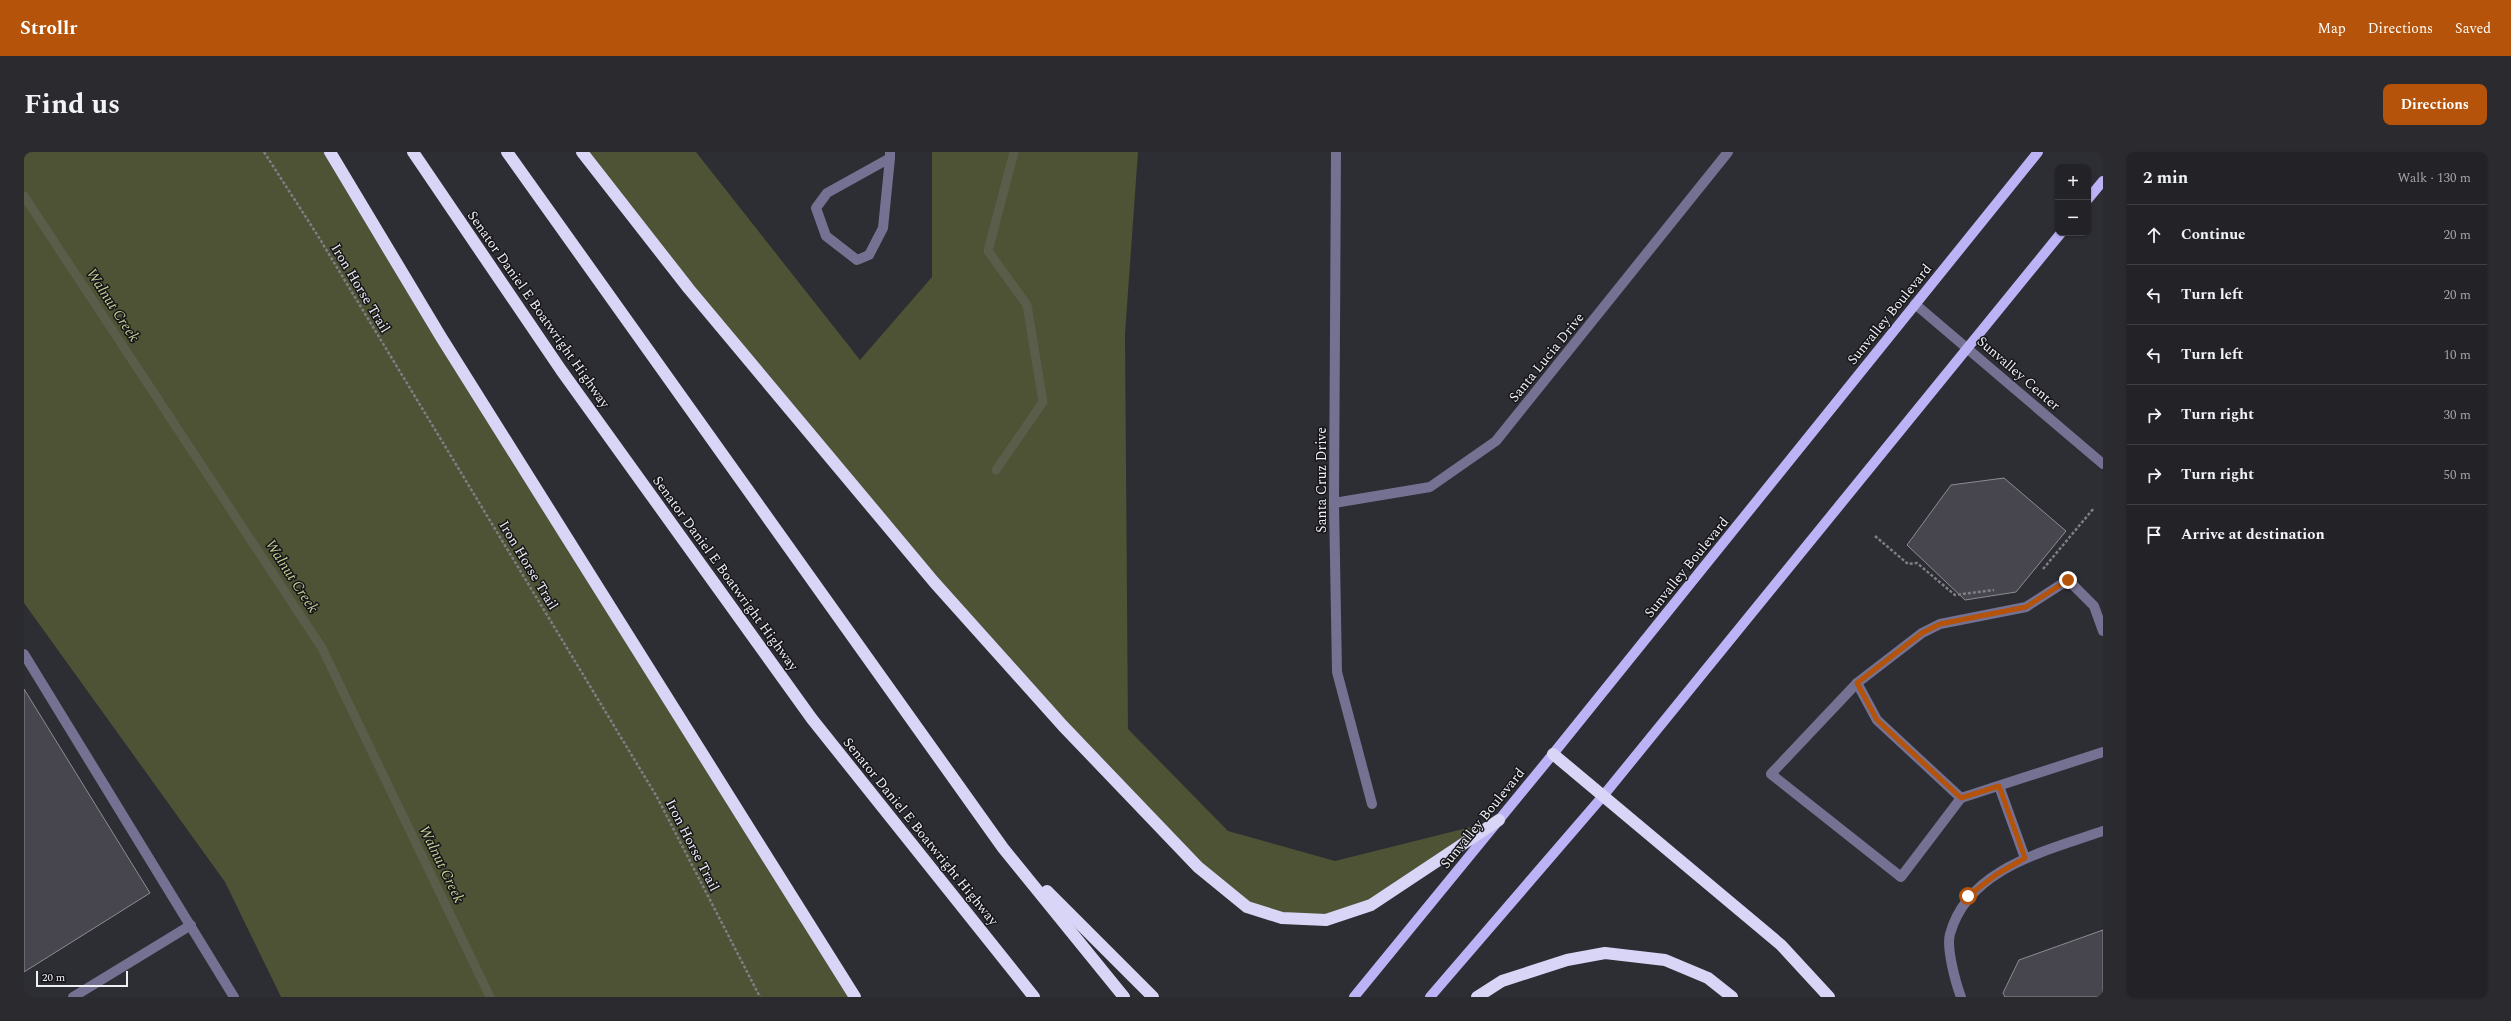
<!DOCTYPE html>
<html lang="en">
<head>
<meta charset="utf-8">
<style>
  body { margin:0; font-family:Spectral,serif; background:#2a2a2f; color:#f1f3f6 }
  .controls { position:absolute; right:12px; top:12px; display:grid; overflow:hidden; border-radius:8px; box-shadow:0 1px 3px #0004 }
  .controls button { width:36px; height:36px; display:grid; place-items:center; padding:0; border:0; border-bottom:1px solid #3f3f44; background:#222227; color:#f1f3f6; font:20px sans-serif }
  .scale { position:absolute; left:12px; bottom:10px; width:92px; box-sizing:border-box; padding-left:4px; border:2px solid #f0f0f4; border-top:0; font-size:11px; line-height:14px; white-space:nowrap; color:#f0f0f4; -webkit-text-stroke:3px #161519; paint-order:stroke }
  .stop { position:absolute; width:12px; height:12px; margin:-9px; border:3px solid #b45309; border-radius:50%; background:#fff }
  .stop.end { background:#b45309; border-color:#fff; box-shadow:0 1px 4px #0008 }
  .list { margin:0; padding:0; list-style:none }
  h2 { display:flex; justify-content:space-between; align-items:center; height:52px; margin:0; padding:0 16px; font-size:17px }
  h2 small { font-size:13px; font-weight:400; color:#a2a4a7 }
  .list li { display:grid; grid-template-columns:26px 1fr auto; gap:12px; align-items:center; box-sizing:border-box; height:60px; padding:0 16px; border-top:1px solid #3f3f44 }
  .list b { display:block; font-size:15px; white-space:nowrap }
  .list em { font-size:13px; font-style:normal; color:#a2a4a7 }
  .icon { flex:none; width:22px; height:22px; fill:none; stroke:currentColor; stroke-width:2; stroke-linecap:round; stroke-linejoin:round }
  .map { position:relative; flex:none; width:2079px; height:845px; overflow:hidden; border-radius:8px }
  header { display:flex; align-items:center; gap:24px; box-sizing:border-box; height:56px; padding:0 20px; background:#b45309; color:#fff }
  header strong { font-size:19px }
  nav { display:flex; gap:22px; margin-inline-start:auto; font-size:14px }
  .intro { display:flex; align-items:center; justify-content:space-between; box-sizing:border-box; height:96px; padding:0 24px }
  h1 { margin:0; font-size:28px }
  .button { padding:10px 18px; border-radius:8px; background:#b45309; color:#fff; font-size:14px; font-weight:700 }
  main { display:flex; gap:24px; padding:0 24px }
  aside { flex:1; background:#222227; border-radius:8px; box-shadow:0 1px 3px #0004 }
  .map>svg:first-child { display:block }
</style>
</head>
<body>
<header>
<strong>Strollr</strong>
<nav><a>Map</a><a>Directions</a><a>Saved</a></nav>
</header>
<div class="intro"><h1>Find us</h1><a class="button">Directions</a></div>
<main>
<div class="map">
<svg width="2079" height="845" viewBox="0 0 2079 845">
  <rect width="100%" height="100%" fill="#2d2d34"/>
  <g fill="#4d5334">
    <polygon points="0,0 306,0 831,845 257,845 201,730 0,451"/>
    <polygon points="558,0 672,0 836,208 908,125 908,0 1114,0 1101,182 1104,577 1204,679 1311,709 1475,668 1347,753 1302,768 1223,755 1174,715 910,430"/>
  </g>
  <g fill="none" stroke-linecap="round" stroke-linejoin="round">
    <g stroke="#5a5d49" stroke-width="9">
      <polyline points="0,44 298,496 466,845"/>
      <polyline points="972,318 1019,250 1003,153 964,99 990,0"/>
    </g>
  </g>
  <g fill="#47464e" stroke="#8d8c95">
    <polygon points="1980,326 2042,379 1992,440 1941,448 1883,393 1927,333"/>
    <polygon points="0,537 126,741 0,820"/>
    <polygon points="2079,778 2079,845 1981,845 1979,841 1995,808"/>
  </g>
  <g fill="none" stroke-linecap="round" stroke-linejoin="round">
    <g stroke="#7e7e84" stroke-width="2.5" stroke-dasharray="3 2" stroke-linecap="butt">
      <polyline points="240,0 294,84 633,645 736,845"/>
      <polyline points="1851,384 1884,412 1893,411 1931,443 1970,438"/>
      <polyline points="2019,417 2070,356"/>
    </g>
    <g stroke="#757192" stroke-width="10">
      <polyline points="1312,0 1310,351 1313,520 1348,652"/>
      <polyline points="866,6 803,41 792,56 802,84 833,108 845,103 859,76 866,6 866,0"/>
      <polyline points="1891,152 2079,312"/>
      <polyline points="1310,351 1406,335 1472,289 1704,0"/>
      <polyline points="2079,479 2070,454 2044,428 2002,455 1916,472 1898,481 1833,531 1853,568 1937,646 2079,600"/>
      <polyline points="0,502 210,845"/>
      <polyline points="1833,531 1747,622 1877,725 1937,646"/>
      <polyline points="1975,634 2001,706"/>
      <polyline points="49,845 167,773"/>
      <path d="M 1937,845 C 1932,832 1922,796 1926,782 C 1944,716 2022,699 2079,679"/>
    </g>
    <g stroke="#bcb3f7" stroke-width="10">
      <polyline points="2064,47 2079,29"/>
      <polyline points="1330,845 1529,602 2014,0"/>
      <polyline points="1406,845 1579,644 2037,81"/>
    </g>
    <g stroke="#d8d5f6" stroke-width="12">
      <polyline points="306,0 417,185 831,845"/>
      <polyline points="389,0 537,218 788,567 1010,845"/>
      <polyline points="483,0 979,696 1100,845"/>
      <polyline points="558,0 665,137 910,430 1039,574 1174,715 1223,755 1258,766 1302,768 1347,753 1475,668"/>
      <polyline points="1529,602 1757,793 1805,845"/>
      <polyline points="1023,739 1129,845"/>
      <polyline points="1453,845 1478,829 1543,808 1581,801 1641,808 1684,826 1708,845"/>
    </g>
  </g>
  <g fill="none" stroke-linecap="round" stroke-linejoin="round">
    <polyline stroke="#b45309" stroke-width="5" points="1944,744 1973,722 2001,706 1975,634 1937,646 1853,568 1833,531 1898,481 1916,472 2002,455 2044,428"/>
  </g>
  <g text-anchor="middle" stroke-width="3" stroke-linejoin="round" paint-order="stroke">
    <g font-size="14" fill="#f0f0f4" stroke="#161519">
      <text transform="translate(337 136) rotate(59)" y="5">Iron Horse Trail</text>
      <text transform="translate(515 157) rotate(55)" y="5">Senator Daniel E Boatwright Highway</text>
      <text transform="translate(1865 162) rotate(-51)" y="5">Sunvalley Boulevard</text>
      <text transform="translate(1522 205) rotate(-51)" y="5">Santa Lucia Drive</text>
      <text transform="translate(1995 221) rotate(41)" y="5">Sunvalley Center</text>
      <text transform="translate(1297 328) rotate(-90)" y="5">Santa Cruz Drive</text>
      <text transform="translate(505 413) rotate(59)" y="5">Iron Horse Trail</text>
      <text transform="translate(1662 415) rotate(-51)" y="5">Sunvalley Boulevard</text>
      <text transform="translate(702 421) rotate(54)" y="5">Senator Daniel E Boatwright Highway</text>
      <text transform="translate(1458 666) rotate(-51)" y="5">Sunvalley Boulevard</text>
      <text transform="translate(897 679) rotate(51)" y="5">Senator Daniel E Boatwright Highway</text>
      <text transform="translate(669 693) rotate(63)" y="5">Iron Horse Trail</text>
    </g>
    <g font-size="15" font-style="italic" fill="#c2d092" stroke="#161519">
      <text transform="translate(89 153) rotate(57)" y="5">Walnut Creek</text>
      <text transform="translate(268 424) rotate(57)" y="5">Walnut Creek</text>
      <text transform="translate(418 712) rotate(64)" y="5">Walnut Creek</text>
    </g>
  </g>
</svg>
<div class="controls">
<button>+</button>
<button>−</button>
</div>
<div class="scale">20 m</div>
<div class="stop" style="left:1944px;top:744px"></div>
<div class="stop end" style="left:2044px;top:428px"></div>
</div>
<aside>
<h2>2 min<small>Walk · 130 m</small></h2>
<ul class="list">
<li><svg class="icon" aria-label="ahead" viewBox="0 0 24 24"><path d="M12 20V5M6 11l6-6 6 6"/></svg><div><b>Continue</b></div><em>20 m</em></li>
<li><svg class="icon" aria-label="left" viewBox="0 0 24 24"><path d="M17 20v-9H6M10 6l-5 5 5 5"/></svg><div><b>Turn left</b></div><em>20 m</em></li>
<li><svg class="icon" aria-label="left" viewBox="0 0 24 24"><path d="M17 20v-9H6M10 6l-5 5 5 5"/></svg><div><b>Turn left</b></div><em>10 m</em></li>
<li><svg class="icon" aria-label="right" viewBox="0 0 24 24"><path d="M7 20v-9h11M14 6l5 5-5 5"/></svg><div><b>Turn right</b></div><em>30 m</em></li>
<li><svg class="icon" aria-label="right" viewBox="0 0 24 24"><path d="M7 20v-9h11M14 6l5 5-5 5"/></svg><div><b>Turn right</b></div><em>50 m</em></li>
<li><svg class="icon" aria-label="arrive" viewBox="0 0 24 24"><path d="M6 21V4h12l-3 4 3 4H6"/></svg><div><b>Arrive at destination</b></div></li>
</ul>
</aside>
</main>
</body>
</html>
